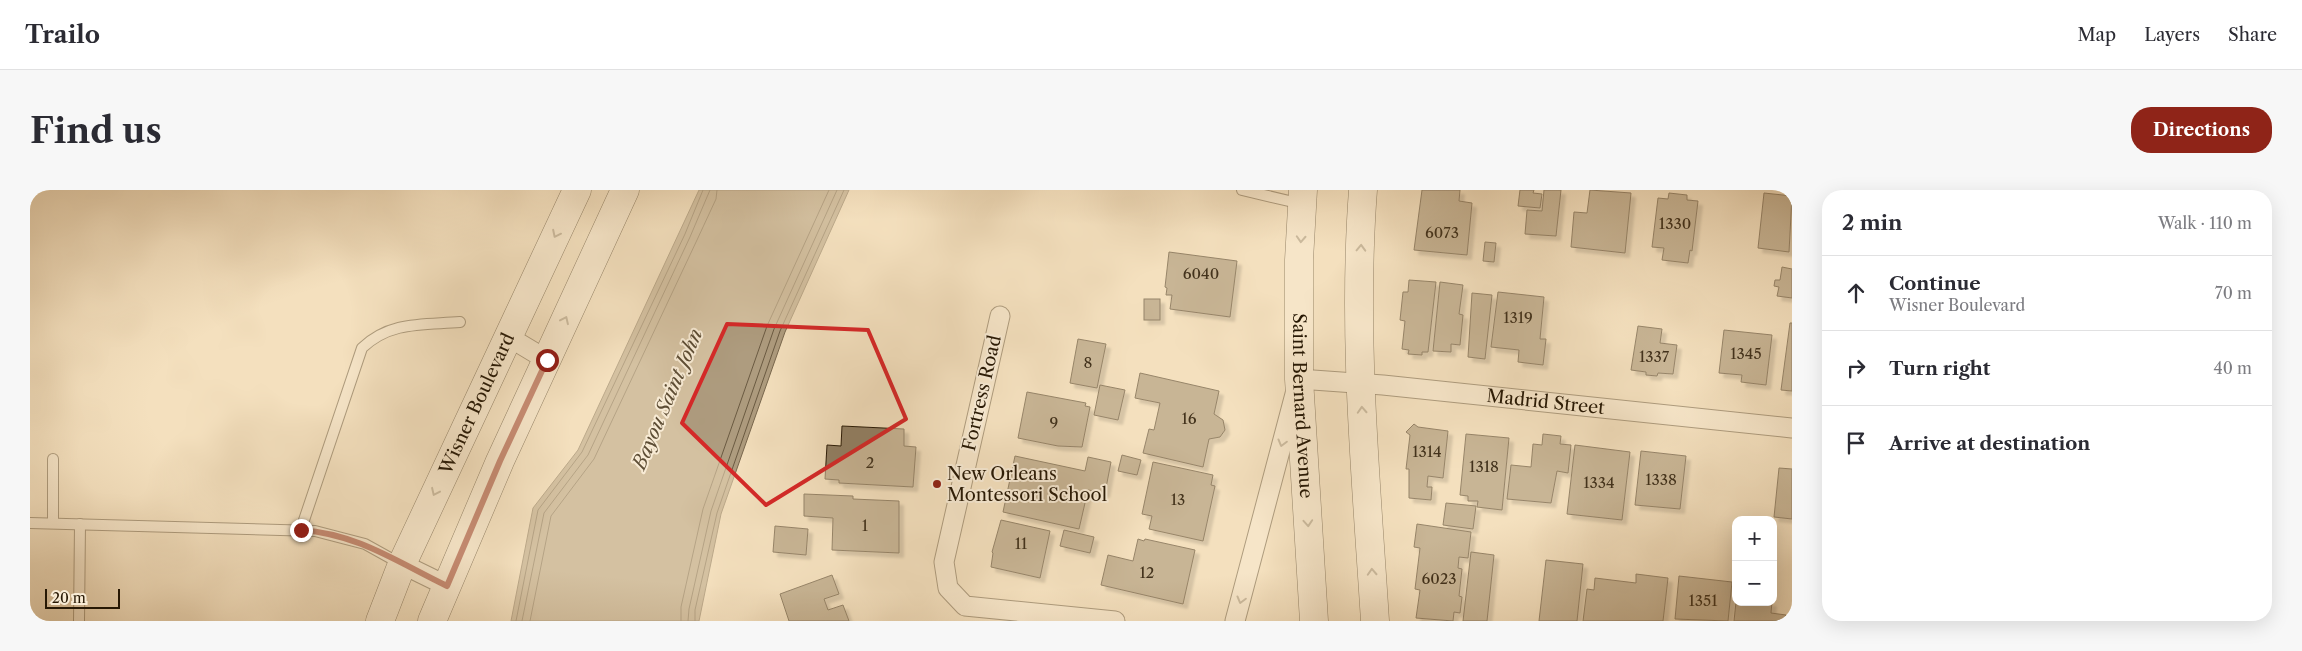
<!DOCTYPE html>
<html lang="en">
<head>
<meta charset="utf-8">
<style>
  body { margin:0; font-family:"Libre Caslon Text",serif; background:#f7f7f7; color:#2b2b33 }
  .controls { position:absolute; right:15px; bottom:15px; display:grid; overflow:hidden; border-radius:10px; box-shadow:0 5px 20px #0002 }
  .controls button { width:45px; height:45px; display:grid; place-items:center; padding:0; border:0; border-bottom:1px solid #e1e1e2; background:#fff; color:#2b2b33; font:25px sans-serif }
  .scale { position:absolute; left:15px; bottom:12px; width:75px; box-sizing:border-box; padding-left:5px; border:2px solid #271804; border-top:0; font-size:14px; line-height:18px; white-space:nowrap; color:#271804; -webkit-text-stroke:4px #f8ebd5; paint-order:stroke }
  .stop { position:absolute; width:15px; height:15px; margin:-11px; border:4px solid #8f2418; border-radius:50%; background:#fff }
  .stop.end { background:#8f2418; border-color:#fff; box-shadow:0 1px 5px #0008 }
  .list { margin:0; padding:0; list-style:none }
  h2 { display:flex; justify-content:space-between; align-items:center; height:65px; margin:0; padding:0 20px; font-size:21px }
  h2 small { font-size:16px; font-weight:400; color:#7c7c81 }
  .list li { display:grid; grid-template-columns:32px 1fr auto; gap:15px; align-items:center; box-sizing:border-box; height:75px; padding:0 20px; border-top:1px solid #e1e1e2 }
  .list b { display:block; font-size:19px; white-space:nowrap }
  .list p { margin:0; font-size:16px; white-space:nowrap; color:#7c7c81 }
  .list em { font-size:16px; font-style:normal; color:#7c7c81 }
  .icon { flex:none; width:28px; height:28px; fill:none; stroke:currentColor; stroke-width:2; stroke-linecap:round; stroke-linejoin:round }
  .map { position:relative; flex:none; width:1762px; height:431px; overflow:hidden; border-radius:20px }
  header { display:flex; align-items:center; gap:30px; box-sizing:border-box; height:70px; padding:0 25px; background:#fff; border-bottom:1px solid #e1e1e2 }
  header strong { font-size:24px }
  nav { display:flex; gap:28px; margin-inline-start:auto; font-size:18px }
  .intro { display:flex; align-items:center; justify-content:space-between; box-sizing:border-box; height:120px; padding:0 30px }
  h1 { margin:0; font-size:35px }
  .button { padding:12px 22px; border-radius:20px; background:#8f2418; color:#fff; font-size:18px; font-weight:700 }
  main { display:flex; gap:30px; padding:0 30px }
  aside { flex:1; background:#fff; border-radius:20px; box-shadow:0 5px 20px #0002 }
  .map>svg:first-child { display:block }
</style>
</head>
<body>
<header>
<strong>Trailo</strong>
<nav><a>Map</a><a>Layers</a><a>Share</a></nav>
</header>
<div class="intro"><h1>Find us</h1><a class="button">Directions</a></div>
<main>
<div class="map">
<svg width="1762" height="431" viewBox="0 0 1762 431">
  <defs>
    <filter id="shadow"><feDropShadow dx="4.5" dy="4.5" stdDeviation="1" flood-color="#0004"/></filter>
  </defs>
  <rect width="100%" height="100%" fill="#f4e0be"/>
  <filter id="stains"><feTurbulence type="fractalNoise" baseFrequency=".004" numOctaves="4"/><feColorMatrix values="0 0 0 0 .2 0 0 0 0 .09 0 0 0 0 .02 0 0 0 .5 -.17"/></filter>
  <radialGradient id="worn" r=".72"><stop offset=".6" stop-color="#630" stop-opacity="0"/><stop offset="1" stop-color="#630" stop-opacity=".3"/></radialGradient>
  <polygon fill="#ae9c7f" stroke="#78674e" points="669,0 819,0 755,142 691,324 669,431 481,431 503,318 548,260"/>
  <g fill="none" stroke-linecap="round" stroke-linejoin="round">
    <g stroke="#6a5a42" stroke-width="1">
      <polyline points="486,431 508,320 552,262 655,44 673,0"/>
      <polyline points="492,431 514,323 558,265 660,47 680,0"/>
      <polyline points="500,431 521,326 564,269 667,50 686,9 687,0"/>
      <polyline points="651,431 651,417 673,319 737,136 799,0"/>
      <polyline points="658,431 659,419 681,321 744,139 807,0"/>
      <polyline points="665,431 665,420 687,323 750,141 814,0"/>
    </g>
  </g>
  <g fill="#928065" stroke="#271804" filter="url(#shadow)">
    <polygon points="1392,0 1430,0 1429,11 1442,13 1437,65 1384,60"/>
    <polygon points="1490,0 1504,0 1503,3 1512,4 1510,18 1488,16"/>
    <polygon points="1514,0 1531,0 1526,46 1495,44 1497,20 1512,21"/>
    <polygon points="1560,0 1601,3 1595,63 1541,57 1544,22 1557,23"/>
    <polygon points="1639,3 1657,5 1657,10 1668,11 1662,61 1660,60 1658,73 1632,70 1634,58 1622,57 1628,8 1638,9"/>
    <polygon points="1734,3 1762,6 1759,62 1728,58"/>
    <polygon points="1455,52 1466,53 1464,72 1453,71"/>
    <polygon points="1139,62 1207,71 1200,127 1140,119 1142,105 1136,105 1137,98 1135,97"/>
    <polygon points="1752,77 1762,79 1762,108 1747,106 1749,97 1744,96 1745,90 1750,90"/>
    <polygon points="1379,90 1406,92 1398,162 1392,162 1392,165 1378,164 1379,160 1372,159 1375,131 1370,130 1373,102 1378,102"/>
    <polygon points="1410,92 1433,95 1429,124 1433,125 1430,155 1421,154 1421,162 1403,161"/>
    <polygon points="1468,102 1514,107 1510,149 1516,149 1513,175 1488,172 1489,160 1461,157"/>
    <polygon points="1442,103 1462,105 1455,169 1438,167"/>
    <rect x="1114" y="109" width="16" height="21"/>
    <polygon points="1760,133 1762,133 1762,201 1751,200"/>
    <polygon points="1608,136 1632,139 1630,153 1647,155 1643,184 1628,183 1627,186 1616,185 1616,182 1601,180"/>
    <polygon points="1694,140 1742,145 1736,195 1711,192 1712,185 1689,183"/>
    <polygon points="1048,149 1076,154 1067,198 1040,193"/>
    <polygon points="1110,183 1189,201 1184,224 1193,230 1195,240 1190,247 1179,249 1173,277 1113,263 1119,239 1124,240 1130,213 1105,208"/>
    <polygon points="1070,195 1095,200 1088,230 1064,225"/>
    <polygon points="997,202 1056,213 1055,216 1060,217 1052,257 1028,256 988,248"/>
    <polygon points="1384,234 1388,237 1418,241 1413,288 1398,286 1397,297 1402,297 1401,310 1379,308 1379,279 1376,279 1380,245 1376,242"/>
    <polygon points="812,236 874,239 874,256 886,257 883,297 809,293 809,290 795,289 797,255 811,256"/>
    <polygon points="1436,244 1479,248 1472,320 1447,317 1448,311 1438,311 1438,306 1430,305"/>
    <polygon points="1513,244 1531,246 1530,254 1541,255 1538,283 1527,281 1521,313 1477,309 1481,275 1501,277 1503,254 1512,255"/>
    <polygon points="1545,255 1600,262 1592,330 1537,324"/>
    <polygon points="1611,261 1656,266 1650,319 1605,315"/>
    <polygon points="1092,265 1111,270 1107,285 1088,281"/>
    <polygon points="985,266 1055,281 1058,267 1081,272 1075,303 1058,300 1049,339 973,322"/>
    <polygon points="1123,272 1183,285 1181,295 1185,296 1173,351 1119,339 1122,326 1112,324"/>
    <polygon points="1749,278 1762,279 1762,329 1744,327"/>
    <polygon points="774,304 823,306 823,309 869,311 869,363 802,360 803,328 774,326"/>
    <polygon points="1416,313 1446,316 1443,339 1413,335"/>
    <polygon points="971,330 1020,341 1010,388 961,377 963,363 962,362"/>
    <polygon points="1387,334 1441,342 1438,368 1429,367 1428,378 1432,379 1429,406 1432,407 1430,423 1424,422 1423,431 1386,428 1390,400 1385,399 1390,358 1384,357"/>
    <polygon points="745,336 778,339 776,365 743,362"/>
    <polygon points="1034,340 1064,347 1060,363 1030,356"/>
    <polygon points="1108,349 1114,351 1115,349 1165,360 1153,414 1071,395 1078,365 1103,371"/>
    <polygon points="1441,362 1464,365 1457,431 1433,431"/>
    <polygon points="1516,370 1553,374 1547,431 1509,431"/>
    <polygon points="1606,384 1638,388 1633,431 1553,431 1557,399 1564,400 1565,388 1606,393"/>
    <polygon points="802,385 809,404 794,409 798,420 813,415 819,431 759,431 750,404"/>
    <polygon points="1649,386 1702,392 1698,431 1645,429"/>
    <polygon points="1706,412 1742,412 1741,423 1756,425 1755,431 1704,431"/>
  </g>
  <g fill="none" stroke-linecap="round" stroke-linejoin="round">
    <defs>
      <g id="lane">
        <polyline points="1212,0 1272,14"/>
        <polyline points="23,269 23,333"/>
        <polyline points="0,333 285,341 335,354 371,374"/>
        <path d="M 271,339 L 332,158 C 360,131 393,135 430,132"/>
        <polyline points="49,431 50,334"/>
      </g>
      <g id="street">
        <polyline points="970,126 914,372 918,398 935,416 1085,431"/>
        <polyline points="477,146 517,170"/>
        <polyline points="372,374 417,396"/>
        <path id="s1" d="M 1205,431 L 1269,189 L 1353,195 L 1762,238"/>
      </g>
      <g id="secondary">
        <path id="s2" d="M 1273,0 L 1269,70 L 1269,189 L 1284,431"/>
        <path d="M 1333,0 C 1322,143 1336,288 1345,431"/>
        <path id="s3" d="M 350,431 L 372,374 L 547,0"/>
        <polyline points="402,431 470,271 595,0"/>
      </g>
    </defs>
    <use href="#lane" stroke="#5a4a32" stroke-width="12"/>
    <use href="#street" stroke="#5a4a32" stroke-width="21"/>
    <use href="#secondary" stroke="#271804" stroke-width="29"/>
    <use href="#lane" stroke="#f8ebd5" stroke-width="10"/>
    <use href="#street" stroke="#f8ebd5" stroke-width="19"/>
    <use href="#secondary" stroke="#f8ebd5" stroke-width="28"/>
  </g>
  <defs><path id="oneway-chevron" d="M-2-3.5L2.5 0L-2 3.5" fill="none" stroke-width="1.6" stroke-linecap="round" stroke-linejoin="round" transform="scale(1.25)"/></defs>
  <g stroke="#9a8c77">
    <use href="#oneway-chevron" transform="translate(526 44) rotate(116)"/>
    <use href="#oneway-chevron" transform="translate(1271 49) rotate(93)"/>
    <use href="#oneway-chevron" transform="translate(1331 58) rotate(-88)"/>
    <use href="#oneway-chevron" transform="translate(535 130) rotate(-65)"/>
    <use href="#oneway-chevron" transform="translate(1332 220) rotate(-93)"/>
    <use href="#oneway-chevron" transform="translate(1252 253) rotate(105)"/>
    <use href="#oneway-chevron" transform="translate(405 302) rotate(115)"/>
    <use href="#oneway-chevron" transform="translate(1278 333) rotate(86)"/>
    <use href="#oneway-chevron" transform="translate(1342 382) rotate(-93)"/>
    <use href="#oneway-chevron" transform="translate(1211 410) rotate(105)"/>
  </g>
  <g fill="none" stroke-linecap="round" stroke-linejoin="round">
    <path stroke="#8f2418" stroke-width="6" d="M 271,340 C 328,344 367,372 417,396 L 470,271 L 517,170"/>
  </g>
  <path d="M0 0H1762V431H0ZM 697,134 L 838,140 L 876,229 L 736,315 L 652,233 Z" fill="#f4e0be" fill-opacity=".55" fill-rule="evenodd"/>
  <path fill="none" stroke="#d62828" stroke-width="4" stroke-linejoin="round" d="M 697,134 L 838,140 L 876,229 L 736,315 L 652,233 Z"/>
  <circle fill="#8f2418" stroke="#f8ebd5" stroke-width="2" cx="907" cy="294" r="5"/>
  <g text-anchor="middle" stroke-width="4" stroke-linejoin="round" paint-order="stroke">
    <g font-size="15" fill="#42321c">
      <text x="1645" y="39">1330</text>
      <text x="1412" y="48">6073</text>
      <text x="1171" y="89">6040</text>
      <text x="1488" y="133">1319</text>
      <text x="1716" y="169">1345</text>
      <text x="1624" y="172">1337</text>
      <text x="1058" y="178">8</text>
      <text x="1159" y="234">16</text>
      <text x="1024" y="238">9</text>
      <text x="1397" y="267">1314</text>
      <text x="840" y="278">2</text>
      <text x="1454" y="282">1318</text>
      <text x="1631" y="295">1338</text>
      <text x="1569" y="298">1334</text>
      <text x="1148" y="315">13</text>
      <text x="835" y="341">1</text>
      <text x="991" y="359">11</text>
      <text x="1117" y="388">12</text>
      <text x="1409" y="394">6023</text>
      <text x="1673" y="416">1351</text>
    </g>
    <g font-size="18" fill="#271804" stroke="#f8ebd5">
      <text transform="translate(952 203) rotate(-77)" y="6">Fortress Road</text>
      <text dy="6" stroke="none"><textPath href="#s1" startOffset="498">Madrid Street</textPath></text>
      <text dy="6" stroke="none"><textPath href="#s3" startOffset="238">Wisner Boulevard</textPath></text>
      <text dy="6" stroke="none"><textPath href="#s2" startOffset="216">Saint Bernard Avenue</textPath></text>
    </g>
    <g font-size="18" fill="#271804" stroke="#f8ebd5" text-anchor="start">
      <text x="917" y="290">New Orleans<tspan x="917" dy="21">Montessori School</tspan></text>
    </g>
    <g font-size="19" font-style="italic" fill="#5d4d35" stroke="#f8ebd5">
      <text transform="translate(637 209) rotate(-67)" y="7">Bayou Saint John</text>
    </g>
  </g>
  <rect width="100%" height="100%" filter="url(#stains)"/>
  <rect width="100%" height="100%" fill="url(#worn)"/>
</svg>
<div class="controls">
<button>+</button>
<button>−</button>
</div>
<div class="scale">20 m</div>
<div class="stop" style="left:517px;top:170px"></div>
<div class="stop end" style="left:271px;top:340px"></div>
</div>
<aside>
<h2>2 min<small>Walk · 110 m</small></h2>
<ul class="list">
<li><svg class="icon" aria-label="ahead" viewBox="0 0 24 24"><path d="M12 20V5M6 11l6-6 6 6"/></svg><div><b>Continue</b><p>Wisner Boulevard</p></div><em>70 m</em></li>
<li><svg class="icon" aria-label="right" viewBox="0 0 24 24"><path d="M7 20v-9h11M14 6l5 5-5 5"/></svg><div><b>Turn right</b></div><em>40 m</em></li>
<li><svg class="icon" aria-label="arrive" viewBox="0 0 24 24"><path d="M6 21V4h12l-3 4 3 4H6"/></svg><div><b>Arrive at destination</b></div></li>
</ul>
</aside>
</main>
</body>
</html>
